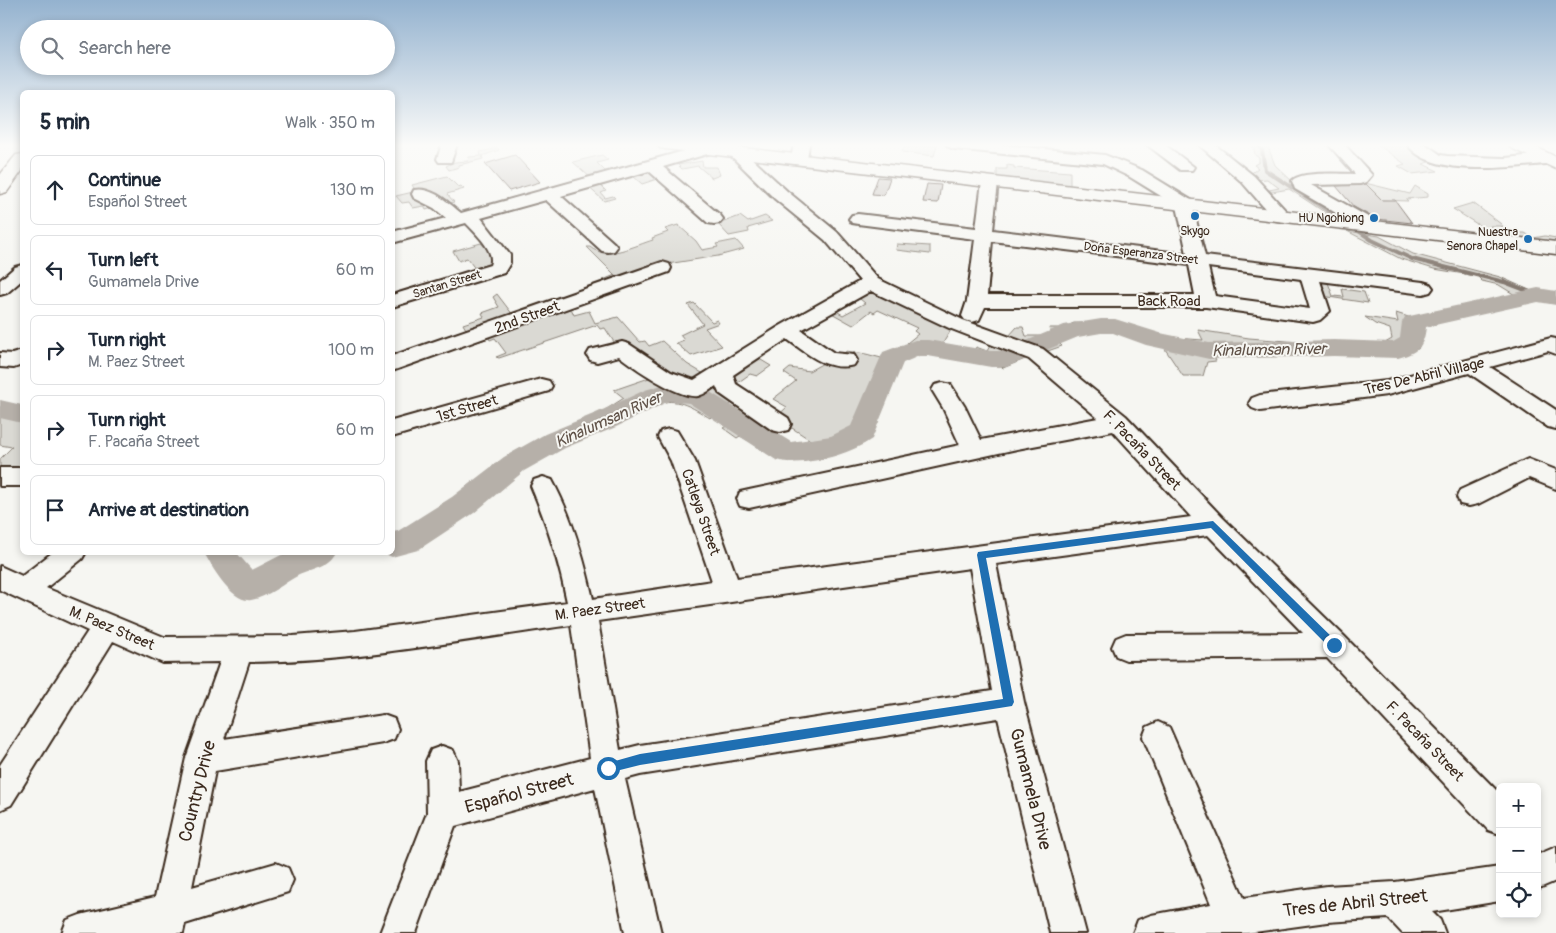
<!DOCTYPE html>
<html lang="en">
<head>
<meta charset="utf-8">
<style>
  body { margin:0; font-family:Pangolin,sans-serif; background:#f2f2f3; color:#1f2937 }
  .controls { position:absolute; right:15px; bottom:15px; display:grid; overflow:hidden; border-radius:8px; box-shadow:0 2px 8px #0003 }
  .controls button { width:45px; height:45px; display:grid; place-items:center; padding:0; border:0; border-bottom:1px solid #e0e1e3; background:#fff; color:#1f2937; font:25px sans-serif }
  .stop { position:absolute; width:15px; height:15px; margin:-11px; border:4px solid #1f6fb2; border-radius:50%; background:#fff }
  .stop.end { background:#1f6fb2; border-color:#fff; box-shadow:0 1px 5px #0008 }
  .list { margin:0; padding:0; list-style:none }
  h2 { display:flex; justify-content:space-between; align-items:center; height:65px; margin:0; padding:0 20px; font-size:21px }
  h2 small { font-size:16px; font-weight:400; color:#747a83 }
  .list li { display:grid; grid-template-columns:32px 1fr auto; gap:15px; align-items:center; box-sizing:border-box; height:70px; margin:0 10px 10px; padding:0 10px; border:1px solid #e0e1e3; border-radius:8px }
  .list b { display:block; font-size:19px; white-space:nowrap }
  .list p { margin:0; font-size:16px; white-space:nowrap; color:#747a83 }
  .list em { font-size:16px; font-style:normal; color:#747a83 }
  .icon { flex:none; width:28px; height:28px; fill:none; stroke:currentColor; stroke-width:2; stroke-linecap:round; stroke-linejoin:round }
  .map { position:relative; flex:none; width:1556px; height:933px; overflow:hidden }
  .search { position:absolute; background:#fff; box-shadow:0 2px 8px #0003; left:20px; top:20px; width:375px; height:55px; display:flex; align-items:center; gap:12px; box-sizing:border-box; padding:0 18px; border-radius:28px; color:#747a83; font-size:19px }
  .panel { position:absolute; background:#fff; box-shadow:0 2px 8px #0003; left:20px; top:90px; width:375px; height:465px; border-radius:8px }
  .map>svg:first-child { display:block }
</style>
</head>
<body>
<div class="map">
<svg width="1556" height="933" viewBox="0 0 1556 933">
  <rect width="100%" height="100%" fill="#f6f6f2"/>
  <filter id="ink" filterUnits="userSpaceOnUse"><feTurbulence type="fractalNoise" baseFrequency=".02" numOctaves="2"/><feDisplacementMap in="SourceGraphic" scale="10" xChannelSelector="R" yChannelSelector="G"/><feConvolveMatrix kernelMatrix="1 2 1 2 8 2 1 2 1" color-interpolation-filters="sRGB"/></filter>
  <g filter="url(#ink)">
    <g fill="#dad9d3" stroke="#8a8278">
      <polygon points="905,144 937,145 934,156 902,152"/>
      <polygon points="1253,144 1267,144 1275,165 1294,183 1295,188 1342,218 1332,217 1289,189 1272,192 1269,190 1279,188 1267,179 1254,180 1249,175 1258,168 1254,165 1259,162 1259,158 1255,155"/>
      <polygon points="1410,144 1434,160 1423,164 1438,171 1412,174 1398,166 1405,164 1378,145"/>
      <polygon points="498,148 499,150 482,156 483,159 459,165 459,167 449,170 446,166 455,162 468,161 469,157 481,156 480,152"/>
      <polygon points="602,155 608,160 597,163 605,171 617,168 620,171 592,179 573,162"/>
      <polygon points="702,161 703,167 717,167 720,175 712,178 698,166 682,169 678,165"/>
      <polygon points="1007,165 1014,166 1014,168 1070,172 1070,186 997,177 997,169 1007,169"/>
      <polygon points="649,168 660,178 642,184 633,176 601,186 606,191 601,193 605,198 613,196 615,198 604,201 586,185"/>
      <polygon points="447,176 458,187 461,186 464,189 447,194 454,202 443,205 449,201 437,193 430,196 416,191 412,185"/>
      <polygon points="1365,183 1410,194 1415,186 1428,194 1428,197 1406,199 1408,201 1382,200"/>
      <polygon points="413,192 439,206 426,210 424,206 413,208 409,202 402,203 396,196"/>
      <polygon points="1473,203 1501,224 1508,233 1525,233 1533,238 1545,236 1556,238 1556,243 1508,237 1501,226 1490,226 1491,228 1485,229 1453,209"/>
      <polygon points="740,216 748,222 765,216 772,221 748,228 749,232 729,236 718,224"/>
      <path d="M 678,225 L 696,241 L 702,250 L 718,247 L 716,244 L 736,240 L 744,249 L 718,256 L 667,264 L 607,284 L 603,280 L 615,275 L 587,247 L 590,247 C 606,261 636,245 653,240 L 652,238 L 668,232 L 665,229 Z"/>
      <path d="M 1347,231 L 1379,236 L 1413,254 L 1500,277 L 1536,293 L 1556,296 L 1556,303 L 1545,299 L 1528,303 L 1523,300 L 1424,321 L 1423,338 L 1418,349 L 1387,355 L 1340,350 L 1303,350 L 1213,355 L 1216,361 L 1207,362 L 1203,376 L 1183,376 L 1161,343 C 1122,331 1096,321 1058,342 L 1062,346 L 1045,352 L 1009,336 L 1017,327 L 1023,327 L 1026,336 L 1051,336 L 1049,328 L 1062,328 L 1074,323 L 1111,323 L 1176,338 L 1203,340 L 1198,330 L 1249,338 L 1376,348 L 1392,339 L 1390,329 L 1375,324 L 1365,317 L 1398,322 L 1396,313 L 1418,320 L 1490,304 L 1508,297 L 1520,298 L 1499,285 L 1482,281 L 1477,276 L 1434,269 L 1401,259 Z"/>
      <polygon points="481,243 496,259 493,264 476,270 467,258 459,261 453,251"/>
      <polygon points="897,244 930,246 930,254 896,250"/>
      <polygon points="1317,278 1327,280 1333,296 1344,297 1342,289 1364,292 1368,303 1322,296"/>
      <polygon points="870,288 954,325 940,348 907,343 918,334 914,331 917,328 878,310 874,313 871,311 853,325 828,311 833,309 843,315 865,303 856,296"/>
      <polygon points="497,294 513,315 467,331 463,324 484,317 482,313 499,307 493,297"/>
      <polygon points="567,299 574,315 589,311 595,323 618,317 640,342 645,341 649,346 662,341 687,364 709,377 695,384 684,380 621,343 614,342 605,328 600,329 597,325 499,358 496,357 506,353 495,338 490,340 489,338 474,343 471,339"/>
      <polygon points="694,303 712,322 717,320 719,323 705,328 722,346 691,356 676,343 684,340 680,335 703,324 688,305"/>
      <polygon points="993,341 1030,357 1003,368 998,363 971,358 976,347 987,351"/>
      <path d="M 846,351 L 866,354 L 889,360 L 866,426 L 869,439 L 814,456 L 781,460 L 740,436 L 737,438 L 723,428 L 729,424 L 712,416 L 710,418 C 696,410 681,399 664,402 C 650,404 634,413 621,419 C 584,436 545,452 513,477 L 498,468 L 540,443 L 564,433 L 568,436 L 599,422 L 594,417 L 624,398 L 614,390 L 652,377 L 695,391 L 751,354 L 771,366 L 757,376 L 750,374 L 726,391 L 736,400 L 724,409 L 785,449 L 815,443 L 792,428 L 788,431 L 772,421 L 787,407 L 773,399 L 796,381 L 784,373 L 790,368 L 809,371 L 829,360 L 842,362 Z"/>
      <polygon points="0,406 22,410 22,474 0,475 0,459 12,447 0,445"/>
    </g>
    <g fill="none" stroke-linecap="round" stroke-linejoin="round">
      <g stroke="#857a71" stroke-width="4">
        <polyline points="1258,144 1262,150 1265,170 1342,220"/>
        <polyline points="1353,227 1372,240 1412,259 1504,282 1538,295"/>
      </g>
      <g fill="#b6b0a9" fill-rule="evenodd">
        <path d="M 1538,288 L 1556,291 L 1556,305 L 1538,302 L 1426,327 C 1424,347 1417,353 1398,358 L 1334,356 L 1209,359 L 1146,345 L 1113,333 L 1101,333 L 1078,337 L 1006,367 L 991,367 L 928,356 L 919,356 L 903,363 L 872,439 C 849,455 803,468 776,460 L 689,403 L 669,401 L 616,427 L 565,448 L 524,471 L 474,513 L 418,550 L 392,557 L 380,552 L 392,552 L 392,532 L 398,531 L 452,497 L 504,457 L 545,434 L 596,413 L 645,390 L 669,383 L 705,389 L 791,442 L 831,436 L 851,426 L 883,352 L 915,340 L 928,340 L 991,351 L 1003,351 L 1064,325 L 1101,319 L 1115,319 L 1160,333 L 1209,343 L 1334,340 L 1393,342 L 1400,338 L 1402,322 L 1405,317 Z"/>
        <polygon points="0,400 22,405 22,423 0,418"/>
        <path d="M 204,552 L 236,552 L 252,570 L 287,552 L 337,552 C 330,567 313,569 299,575 C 284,583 268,597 251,600 C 233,603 211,567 204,552 Z"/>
      </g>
    </g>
    <g fill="#c8c3be" stroke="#3b2a1e">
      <polygon points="515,155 540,182 509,191 485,164"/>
      <polygon points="878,177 890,178 884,195 872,194"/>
      <polygon points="927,184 941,185 938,203 923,202"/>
      <polygon points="1366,184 1382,200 1395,200 1412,223 1376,219 1354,207 1336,186"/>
    </g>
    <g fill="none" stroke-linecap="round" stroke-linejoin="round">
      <defs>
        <g id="minor">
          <polygon points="442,144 457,144 451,162 439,162 437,159"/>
          <path d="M 709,144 L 714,146 L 717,149 L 714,152 L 663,167 L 720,215 L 723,219 L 720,223 L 714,224 L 708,223 L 649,171 L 561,196 L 614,243 L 617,247 L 614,251 L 608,252 L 602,251 L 546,200 L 481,218 L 510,255 L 510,263 L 504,273 L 392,307 L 392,295 L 490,265 C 496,251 475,233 466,223 L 392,243 L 392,232 L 446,218 L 434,208 L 414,198 L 412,194 L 414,190 C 431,186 449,203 461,213 Z"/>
          <path d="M 719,144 L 736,144 L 787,191 L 837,232 L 878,279 L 963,320 L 1043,349 L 1126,416 L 1222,517 L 1344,636 L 1500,794 L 1500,834 L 1488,830 L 1327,658 L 1126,660 L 1116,656 L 1112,647 L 1116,638 L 1126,634 L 1303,633 L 1208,535 L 996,564 L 1024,702 L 1086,933 L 1050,933 L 998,718 L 640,775 L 625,779 L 661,933 L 625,933 L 595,788 L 455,826 L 416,933 L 380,933 L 427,813 L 426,761 L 431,750 L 442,746 L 453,750 L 458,761 L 459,792 L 590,758 L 571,625 C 464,640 357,661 249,662 L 224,739 L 383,715 L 394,719 L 398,729 L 394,739 L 383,743 L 215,771 L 192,887 L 276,863 L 288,868 L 293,880 L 288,892 L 185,924 L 183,933 L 62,933 L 67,920 L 80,915 L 155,897 L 186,758 L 220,662 L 163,663 L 113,641 L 11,805 L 0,810 L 0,765 L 88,631 L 0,590 L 0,566 L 22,576 L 53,552 L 86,552 L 82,559 L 46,588 L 164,637 L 293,636 L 355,631 L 567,602 C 559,562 547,524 531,486 L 534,480 L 543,477 L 552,480 C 572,516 584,558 593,599 L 712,581 L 671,461 L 658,437 L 661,431 L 669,429 L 677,431 L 695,461 L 737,578 L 1191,517 L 1113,431 L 1017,449 L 749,508 L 740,506 L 737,499 L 740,492 L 749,490 L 960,445 L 943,408 L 932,390 L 935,385 L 943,383 L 951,385 L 965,407 L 981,440 L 1098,418 L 1029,359 L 949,328 L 871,291 L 801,330 L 834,353 L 854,355 L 857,360 L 854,365 C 827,372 808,354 787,339 L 733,375 L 736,384 L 788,418 L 791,424 L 788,430 L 780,432 L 772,430 L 719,393 L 716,386 C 710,390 705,394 698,396 C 679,399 635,368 619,356 L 597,362 L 590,360 L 587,355 L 590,350 L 622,342 L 629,344 L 671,372 L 694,380 L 780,326 L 860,281 L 825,240 L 775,199 ZM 970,568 L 992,691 L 640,745 L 620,750 L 598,621 Z"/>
          <polygon points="794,144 809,144 807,159 805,162 793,162 791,159"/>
          <path d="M 946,144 L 995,144 L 1105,155 L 1142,170 L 1191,200 L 1205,256 L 1423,282 L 1430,284 L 1433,288 L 1430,292 L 1423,294 L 1320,281 L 1330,311 L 1320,320 L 1313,322 L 1206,307 L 985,307 L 979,320 L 972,322 L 965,320 L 962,316 L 967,301 L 975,239 L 858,224 L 852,223 L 849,219 L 852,215 L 858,214 L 976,228 L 982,182 L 984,179 L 996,179 L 998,182 L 993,230 L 1187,254 L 1177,206 L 1130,177 L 1103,164 L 954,149 L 949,147 ZM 992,241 L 1189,265 L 1195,295 L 987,295 ZM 1208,267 L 1301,279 L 1310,309 L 1215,296 Z"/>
          <polygon points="1146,144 1164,144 1194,167 1192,170 1180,170"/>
          <polygon points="1198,144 1214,144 1254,176 1287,212 1290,216 1287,220 1281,221 1275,220 1242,182"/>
          <path d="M 1328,144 L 1344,144 L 1372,175 L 1366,182 L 1360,184 L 1311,185 L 1377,222 L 1380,226 L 1377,230 L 1371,231 L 1365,230 L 1295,189 L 1292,181 C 1299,171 1342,174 1355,174 Z"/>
          <path d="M 1407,144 L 1425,144 L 1441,155 L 1447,156 L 1505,158 L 1545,154 L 1551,156 L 1553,159 L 1551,162 L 1545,164 C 1509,167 1431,178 1407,144 Z"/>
          <polygon points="662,262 669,264 671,268 669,272 392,371 392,356"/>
          <polygon points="22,265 22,280 7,293 0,295 0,280 15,267"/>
          <polygon points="1551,338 1556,339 1556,354 1548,351 1490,367 1556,410 1556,429 1548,427 1469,373 1387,395 1260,411 1252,408 1249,403 1252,398 1260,395 1387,381"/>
          <polygon points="22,351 22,365 14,368 0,367 0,353 12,354"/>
          <polygon points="541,379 549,381 552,386 549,391 392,437 392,421"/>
          <polygon points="1528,459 1556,470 1556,489 1529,478 1478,504 1469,506 1460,504 1457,497 1460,490"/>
          <rect x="0" y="468" width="22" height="18"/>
          <polygon points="1158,722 1169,727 1244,898 1327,886 1395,882 1500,867 1500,901 1432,912 1440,920 1445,933 1402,933 1388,918 1327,922 1247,933 1133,933 1138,920 1151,915 1211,904 1143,737 1147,727"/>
          <polygon points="1556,847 1556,881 1537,889 1537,855"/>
        </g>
        <g id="major">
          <polygon points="657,144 709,144 1556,242 1556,254 666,149 660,148"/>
          <polygon points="1508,144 1530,144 1556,157 1556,169 1511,148"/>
          <polygon points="22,154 22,171 7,192 0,194 0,175 16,155"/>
        </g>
      </defs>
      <use href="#minor" stroke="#3b2a1e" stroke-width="4"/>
      <use href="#major" stroke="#3b2a1e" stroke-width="3"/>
      <use href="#minor" fill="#f6f6f2" fill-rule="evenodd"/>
      <use href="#major" fill="#f6f6f2" fill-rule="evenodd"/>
    </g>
  </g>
  <linearGradient id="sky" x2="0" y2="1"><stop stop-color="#94b2cf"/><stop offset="0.53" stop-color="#fbfbf9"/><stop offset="1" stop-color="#fbfbf9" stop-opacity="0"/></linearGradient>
  <rect width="1556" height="274" fill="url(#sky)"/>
  <polygon fill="#1f6fb2" points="1213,521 1337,642 1337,648 1330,648 1211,528 986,558 1014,702 1012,706 640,765 608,773 604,772 602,768 604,764 608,763 640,754 1003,699 977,555 978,552"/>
  <g fill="#1f6fb2" stroke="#f6f6f2" stroke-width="2">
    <circle cx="1195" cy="216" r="5"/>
    <circle cx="1374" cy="218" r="5"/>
    <circle cx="1528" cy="239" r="5"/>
  </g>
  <g text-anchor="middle" stroke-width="4" stroke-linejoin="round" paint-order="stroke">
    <g font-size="12" fill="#3b2a1e" stroke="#f6f6f2" text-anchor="end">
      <text x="1364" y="222">HU Ngohiong</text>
      <text x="1195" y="235" text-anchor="middle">Skygo</text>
      <text x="1518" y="236">Nuestra<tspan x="1518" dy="14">Senora Chapel</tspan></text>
    </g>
    <g font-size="12" fill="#3b2a1e" stroke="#f6f6f2">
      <text transform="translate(1141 253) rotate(7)" y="4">Doña Esperanza Street</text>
      <text transform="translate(447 284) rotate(-17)" y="4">Santan Street</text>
    </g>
    <g font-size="15" fill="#3b2a1e" stroke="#f6f6f2">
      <text x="1169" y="306">Back Road</text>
      <text transform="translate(527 317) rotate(-20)" y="5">2nd Street</text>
      <text transform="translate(1424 376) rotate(-13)" y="5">Tres De Abril Village</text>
      <text transform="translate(467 408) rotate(-16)" y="5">1st Street</text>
      <text transform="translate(1142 450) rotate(46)" y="5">F. Pacaña Street</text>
      <text transform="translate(701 512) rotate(71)" y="5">Catleya Street</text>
      <text transform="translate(600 609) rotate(-8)" y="5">M. Paez Street</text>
      <text transform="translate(112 628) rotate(23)" y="5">M. Paez Street</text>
      <text transform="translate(1425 741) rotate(46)" y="5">F. Pacaña Street</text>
    </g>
    <g font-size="16" font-style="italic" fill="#605248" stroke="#f6f6f2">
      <text transform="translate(1269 349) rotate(-1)" y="6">Kinalumsan River</text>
      <text transform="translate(608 419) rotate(-24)" y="6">Kinalumsan River</text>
    </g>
    <g font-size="18" fill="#3b2a1e" stroke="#f6f6f2">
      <text transform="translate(1031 789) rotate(76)" y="6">Gumamela Drive</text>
      <text transform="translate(197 791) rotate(-76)" y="6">Country Drive</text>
      <text transform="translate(519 793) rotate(-15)" y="6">Español Street</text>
      <text transform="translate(1355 903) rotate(-6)" y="6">Tres de Abril Street</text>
    </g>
  </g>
</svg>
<div class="controls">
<button>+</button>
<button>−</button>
<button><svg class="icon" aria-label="locate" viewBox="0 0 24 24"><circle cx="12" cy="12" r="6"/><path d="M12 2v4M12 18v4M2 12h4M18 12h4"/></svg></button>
</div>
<div class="stop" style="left:608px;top:768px"></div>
<div class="stop end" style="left:1334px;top:645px"></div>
<div class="search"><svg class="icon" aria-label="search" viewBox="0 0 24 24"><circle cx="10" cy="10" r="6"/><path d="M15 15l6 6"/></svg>Search here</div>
<section class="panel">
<h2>5 min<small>Walk · 350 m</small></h2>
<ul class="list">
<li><svg class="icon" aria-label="ahead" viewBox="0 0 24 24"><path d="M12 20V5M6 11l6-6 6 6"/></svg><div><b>Continue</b><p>Español Street</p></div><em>130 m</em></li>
<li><svg class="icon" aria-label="left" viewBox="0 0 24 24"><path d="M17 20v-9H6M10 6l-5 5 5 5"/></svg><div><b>Turn left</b><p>Gumamela Drive</p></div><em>60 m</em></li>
<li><svg class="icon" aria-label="right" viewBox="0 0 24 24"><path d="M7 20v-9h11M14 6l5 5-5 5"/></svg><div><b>Turn right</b><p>M. Paez Street</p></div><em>100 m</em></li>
<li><svg class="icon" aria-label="right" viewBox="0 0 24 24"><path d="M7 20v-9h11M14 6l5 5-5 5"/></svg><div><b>Turn right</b><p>F. Pacaña Street</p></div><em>60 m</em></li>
<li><svg class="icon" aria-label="arrive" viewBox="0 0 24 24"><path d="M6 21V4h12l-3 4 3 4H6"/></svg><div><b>Arrive at destination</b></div></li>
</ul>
</section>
</div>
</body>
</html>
